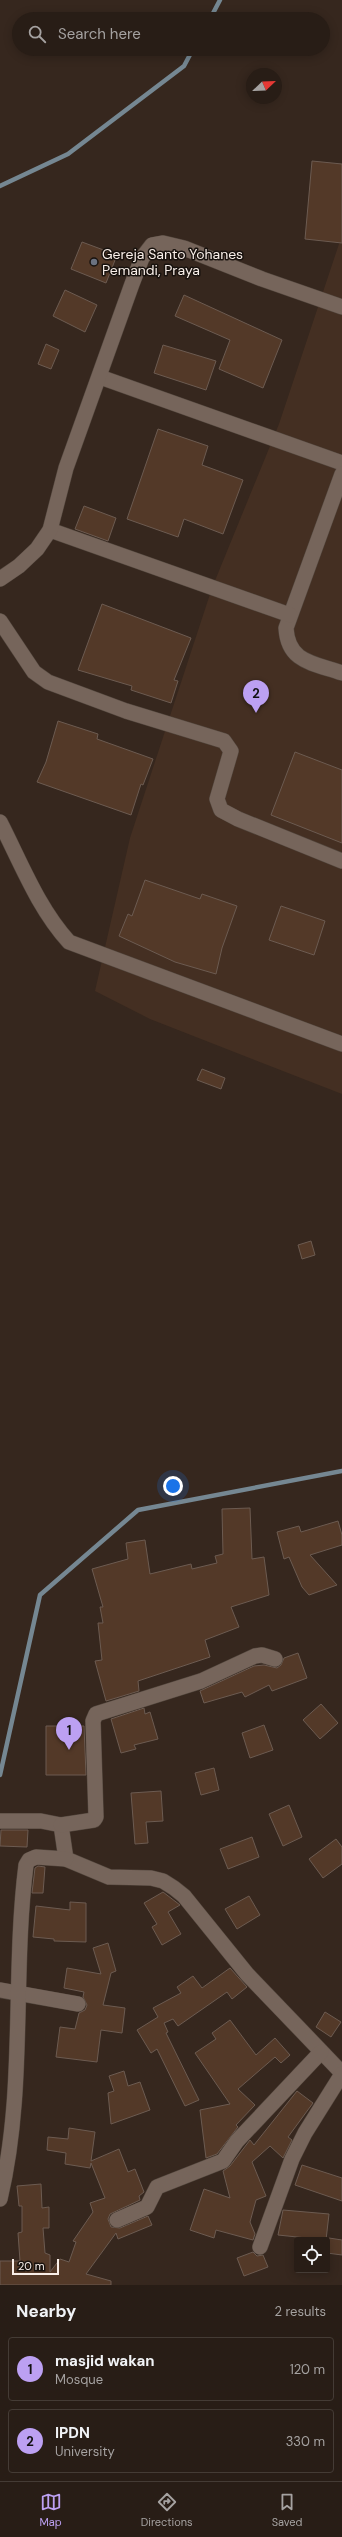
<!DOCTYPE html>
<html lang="en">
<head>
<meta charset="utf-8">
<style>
  body { margin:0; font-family:"DM Sans",sans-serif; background:#30261f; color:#f1f3f6 }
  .controls { position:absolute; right:12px; bottom:12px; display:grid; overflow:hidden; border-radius:4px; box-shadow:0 2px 10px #0003 }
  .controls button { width:36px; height:36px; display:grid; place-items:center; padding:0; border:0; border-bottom:1px solid #443b35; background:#281d16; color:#f1f3f6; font:20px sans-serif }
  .compass { position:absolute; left:246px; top:68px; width:36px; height:36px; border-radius:50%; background:#281d16; box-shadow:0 2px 10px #0003; rotate:67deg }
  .scale { position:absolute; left:12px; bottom:10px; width:47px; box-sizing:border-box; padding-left:4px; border:2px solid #f9efe9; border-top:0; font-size:11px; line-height:14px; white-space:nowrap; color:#f9efe9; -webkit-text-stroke:3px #18120e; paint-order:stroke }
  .you { position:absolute; left:173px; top:1486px; width:14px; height:14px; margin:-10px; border:3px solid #fff; border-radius:50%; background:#1a73e8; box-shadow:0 0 0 6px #1a73e833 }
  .badge { display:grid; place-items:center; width:26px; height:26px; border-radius:50%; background:#bca0f2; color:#111; font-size:13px; font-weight:700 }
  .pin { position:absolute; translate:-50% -33px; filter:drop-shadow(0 1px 2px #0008) }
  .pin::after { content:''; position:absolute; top:21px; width:14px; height:12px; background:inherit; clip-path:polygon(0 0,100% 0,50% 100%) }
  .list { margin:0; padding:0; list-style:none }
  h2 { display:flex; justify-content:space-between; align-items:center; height:52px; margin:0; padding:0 16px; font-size:17px }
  h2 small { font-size:13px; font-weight:400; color:#a5a2a1 }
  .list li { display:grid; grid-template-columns:26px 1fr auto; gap:12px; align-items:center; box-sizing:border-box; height:64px; margin:0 8px 8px; padding:0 8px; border:1px solid #443b35; border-radius:4px }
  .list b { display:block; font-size:15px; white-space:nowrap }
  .list p { margin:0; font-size:13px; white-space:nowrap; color:#a5a2a1 }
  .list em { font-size:13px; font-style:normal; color:#a5a2a1 }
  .icon { flex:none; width:22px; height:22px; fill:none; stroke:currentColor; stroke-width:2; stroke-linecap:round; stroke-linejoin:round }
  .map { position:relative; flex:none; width:342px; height:2285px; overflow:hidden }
  .search { position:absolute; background:#281d16; box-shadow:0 2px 10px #0003; left:12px; right:12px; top:12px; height:44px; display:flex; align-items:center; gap:10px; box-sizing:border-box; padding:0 14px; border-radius:22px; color:#a5a2a1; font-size:15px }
  .sheet { height:196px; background:#281d16 }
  nav { display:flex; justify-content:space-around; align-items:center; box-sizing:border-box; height:56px; border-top:1px solid #443b35; background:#281d16; font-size:11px; color:#a5a2a1 }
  nav a { display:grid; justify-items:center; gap:2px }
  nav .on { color:#bca0f2 }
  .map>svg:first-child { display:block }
</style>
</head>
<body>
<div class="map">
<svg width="342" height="2285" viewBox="0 0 342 2285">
  <rect width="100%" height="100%" fill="#36271e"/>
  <polygon fill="#442f22" points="342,235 342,1094 150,1019 95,991 130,838 212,588 279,424"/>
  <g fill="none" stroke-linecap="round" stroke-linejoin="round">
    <g stroke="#758792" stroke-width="4.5">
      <polyline points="210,19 220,0"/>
      <polyline points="0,186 68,154 184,66 193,49"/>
      <polyline points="0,1775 40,1595 138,1510 342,1471"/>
    </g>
  </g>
  <g fill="#533928" stroke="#6c5b51">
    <polygon points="312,161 342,164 342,243 305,239"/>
    <polygon points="82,242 117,255 106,283 71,269"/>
    <polygon points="65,290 97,305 85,332 53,316"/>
    <polygon points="184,295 282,340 263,388 219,369 230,340 175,316"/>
    <polygon points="46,344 59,350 51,369 38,364"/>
    <polygon points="163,345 216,361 206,390 154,373"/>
    <polygon points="158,429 208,446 202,465 243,480 223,534 184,519 178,537 127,519"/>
    <polygon points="84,506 116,518 108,541 75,529"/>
    <polygon points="102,604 191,638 174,680 178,681 171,703 131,690 132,686 78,670"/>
    <polygon points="58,721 98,734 97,739 153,759 143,785 141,784 131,815 37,782 46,762"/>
    <polygon points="295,752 342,770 342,843 271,815"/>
    <polygon points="145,880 200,899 202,894 237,906 222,948 216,974 175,962 119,936 128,914 132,916"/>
    <polygon points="281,906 325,921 314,955 269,940"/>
    <polygon points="202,1069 225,1078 221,1089 197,1080"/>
    <polygon points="311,1241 315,1255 302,1259 298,1245"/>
    <polygon points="250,1508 252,1559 264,1557 269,1595 231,1607 239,1627 205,1640 210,1657 138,1681 139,1691 106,1701 95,1661 102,1660 98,1623 103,1623 100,1607 103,1607 92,1569 128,1559 126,1543 145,1540 150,1574 191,1564 192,1569 217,1563 215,1556 223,1554 222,1509"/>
    <polygon points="338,1521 342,1535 342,1545 310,1555 337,1585 309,1595 302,1587 289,1557 284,1559 277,1532 299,1526 301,1532"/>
    <polygon points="298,1653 307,1678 272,1691 269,1685 245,1697 242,1692 204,1703 200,1691 254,1666 264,1665 277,1668 281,1665 284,1658"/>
    <polygon points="321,1704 338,1723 320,1739 303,1720"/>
    <polygon points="144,1708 145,1714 150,1712 158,1739 134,1745 136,1749 121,1753 111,1719"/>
    <polygon points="264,1725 273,1750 250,1758 242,1733"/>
    <polygon points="46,1726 84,1726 86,1775 46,1775"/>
    <polygon points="214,1768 219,1790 201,1795 195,1773"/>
    <polygon points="161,1791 163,1821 146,1822 148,1843 135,1844 131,1793"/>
    <polygon points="289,1805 302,1837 283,1846 269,1814"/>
    <polygon points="1,1830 28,1830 27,1847 0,1846"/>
    <polygon points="252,1837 259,1857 228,1869 220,1849"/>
    <polygon points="336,1839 342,1847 342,1864 323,1878 309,1859"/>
    <polygon points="38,1866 45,1867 43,1893 32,1893 35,1868"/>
    <polygon points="163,1892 180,1905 168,1912 181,1934 162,1945 152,1927 157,1924 144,1903"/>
    <polygon points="249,1896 260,1915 237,1929 225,1909"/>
    <polygon points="70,1902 86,1903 86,1942 54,1941 54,1939 33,1937 36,1906 70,1910"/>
    <polygon points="108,1943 116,1971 111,1973 103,2005 125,2008 122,2033 101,2030 97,2062 56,2057 60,2027 75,2029 79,2013 85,2010 87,2005 83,1997 84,1992 64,1988 67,1968 101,1974 93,1948"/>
    <polygon points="230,1968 247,1987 232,1999 227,1992 178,2026 173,2019 164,2023 168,2032 166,2033 199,2100 185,2106 157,2049 151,2053 137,2030 158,2017 153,2008 181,1993 177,1987 193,1976 202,1988"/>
    <polygon points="325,2012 341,2022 331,2037 316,2027"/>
    <polygon points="230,2020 256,2055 275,2038 290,2055 281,2063 275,2057 238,2089 255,2105 236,2125 238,2127 217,2154 206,2158 200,2110 230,2104 195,2053 216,2039 212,2033"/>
    <polygon points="124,2071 128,2086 140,2082 150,2110 111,2124 108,2093 114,2091 109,2076"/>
    <polygon points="297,2091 313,2103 288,2137 292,2140 283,2158 270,2146 252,2162 266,2196 256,2200 250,2222 255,2234 253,2240 216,2230 214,2238 190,2230 204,2189 230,2198 223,2171 230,2166 250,2140 254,2145"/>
    <polygon points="69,2128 95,2132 91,2161 119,2149 128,2172 135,2169 144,2192 139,2196 140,2200 110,2214 108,2219 111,2227 120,2228 148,2216 152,2225 118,2239 116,2233 86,2274 111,2281 111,2285 0,2285 0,2261 20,2261 18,2233 22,2232 22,2206 19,2206 17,2186 41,2184 42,2208 49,2207 49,2228 43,2228 45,2253 50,2255 50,2272 60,2259 69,2262 76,2242 73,2241 93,2212 90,2203 105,2198 91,2163 90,2168 65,2164 66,2153 47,2150 48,2137 68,2139"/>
    <polygon points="302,2165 342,2178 342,2201 295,2185"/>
    <polygon points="283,2210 329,2214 326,2240 278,2235"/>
    <polygon points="329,2238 342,2240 342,2255 327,2253"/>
    <polygon points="253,2252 257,2256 263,2255 268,2267 244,2276 237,2258"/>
  </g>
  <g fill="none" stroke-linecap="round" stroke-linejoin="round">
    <defs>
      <g id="minor">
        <polyline points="100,377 342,463"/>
        <path d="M 342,474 L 286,628 C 288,663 314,663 342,673"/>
        <polyline points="50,530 290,615"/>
        <polyline points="0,579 19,566 37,549 50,530 66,468 132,284 142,258 152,245 163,243 184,248 262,279 342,307"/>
        <polyline points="0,621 34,672 48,682 126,711 224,741 231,751 217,799 221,810 238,819 342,861"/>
        <path d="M 0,822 C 21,863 38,908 69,942 L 342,1044"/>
        <polyline points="0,1821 41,1821 61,1825 66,1859 109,1877 151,1878 163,1881 174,1888 184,1896 247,1974 342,2073"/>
        <polyline points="61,1825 94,1820 96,1817 93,1721 96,1714 201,1681 255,1656 262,1655 275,1659"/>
        <polyline points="0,1990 78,2004"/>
        <path d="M 0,2199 C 26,2090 12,1976 26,1865 L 29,1860 L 36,1857 L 66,1859"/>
        <polyline points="117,2220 147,2207 157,2187 223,2161 237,2141 321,2052"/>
        <polyline points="260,2247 292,2159 305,2133 342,2074"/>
      </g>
    </defs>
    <use href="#minor" stroke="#52463d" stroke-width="16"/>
    <use href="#minor" stroke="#76655b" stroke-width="15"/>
  </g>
  <circle fill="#6b7280" stroke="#18120e" stroke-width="1.5" cx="94" cy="262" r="4"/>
  <g text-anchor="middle" stroke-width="3" stroke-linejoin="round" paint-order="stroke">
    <g font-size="14" fill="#f9efe9" stroke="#18120e" text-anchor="start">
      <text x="102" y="259">Gereja Santo Yohanes<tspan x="102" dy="16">Pemandi, Praya</tspan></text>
    </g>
  </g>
</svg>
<div class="controls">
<button><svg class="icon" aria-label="locate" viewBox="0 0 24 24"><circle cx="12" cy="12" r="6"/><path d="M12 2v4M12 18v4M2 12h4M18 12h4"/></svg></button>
</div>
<svg class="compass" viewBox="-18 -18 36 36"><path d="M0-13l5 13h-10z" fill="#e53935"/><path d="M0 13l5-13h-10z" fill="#a5a2a1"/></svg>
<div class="scale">20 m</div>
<div class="you"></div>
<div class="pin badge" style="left:69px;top:1750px">1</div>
<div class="pin badge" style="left:256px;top:713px">2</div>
<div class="search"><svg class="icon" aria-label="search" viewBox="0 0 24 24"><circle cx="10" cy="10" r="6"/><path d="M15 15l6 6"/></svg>Search here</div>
</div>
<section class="sheet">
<h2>Nearby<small>2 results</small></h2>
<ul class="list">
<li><span class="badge">1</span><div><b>masjid wakan</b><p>Mosque</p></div><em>120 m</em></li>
<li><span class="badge">2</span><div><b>IPDN</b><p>University</p></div><em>330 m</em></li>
</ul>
</section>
<nav>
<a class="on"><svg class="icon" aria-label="map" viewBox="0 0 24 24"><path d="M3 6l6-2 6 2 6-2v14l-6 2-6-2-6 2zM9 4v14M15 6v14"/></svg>Map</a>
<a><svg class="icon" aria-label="directions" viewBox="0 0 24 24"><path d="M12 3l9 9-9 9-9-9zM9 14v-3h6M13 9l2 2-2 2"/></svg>Directions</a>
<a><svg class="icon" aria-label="saved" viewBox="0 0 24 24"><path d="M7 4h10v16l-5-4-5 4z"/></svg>Saved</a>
</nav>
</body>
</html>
